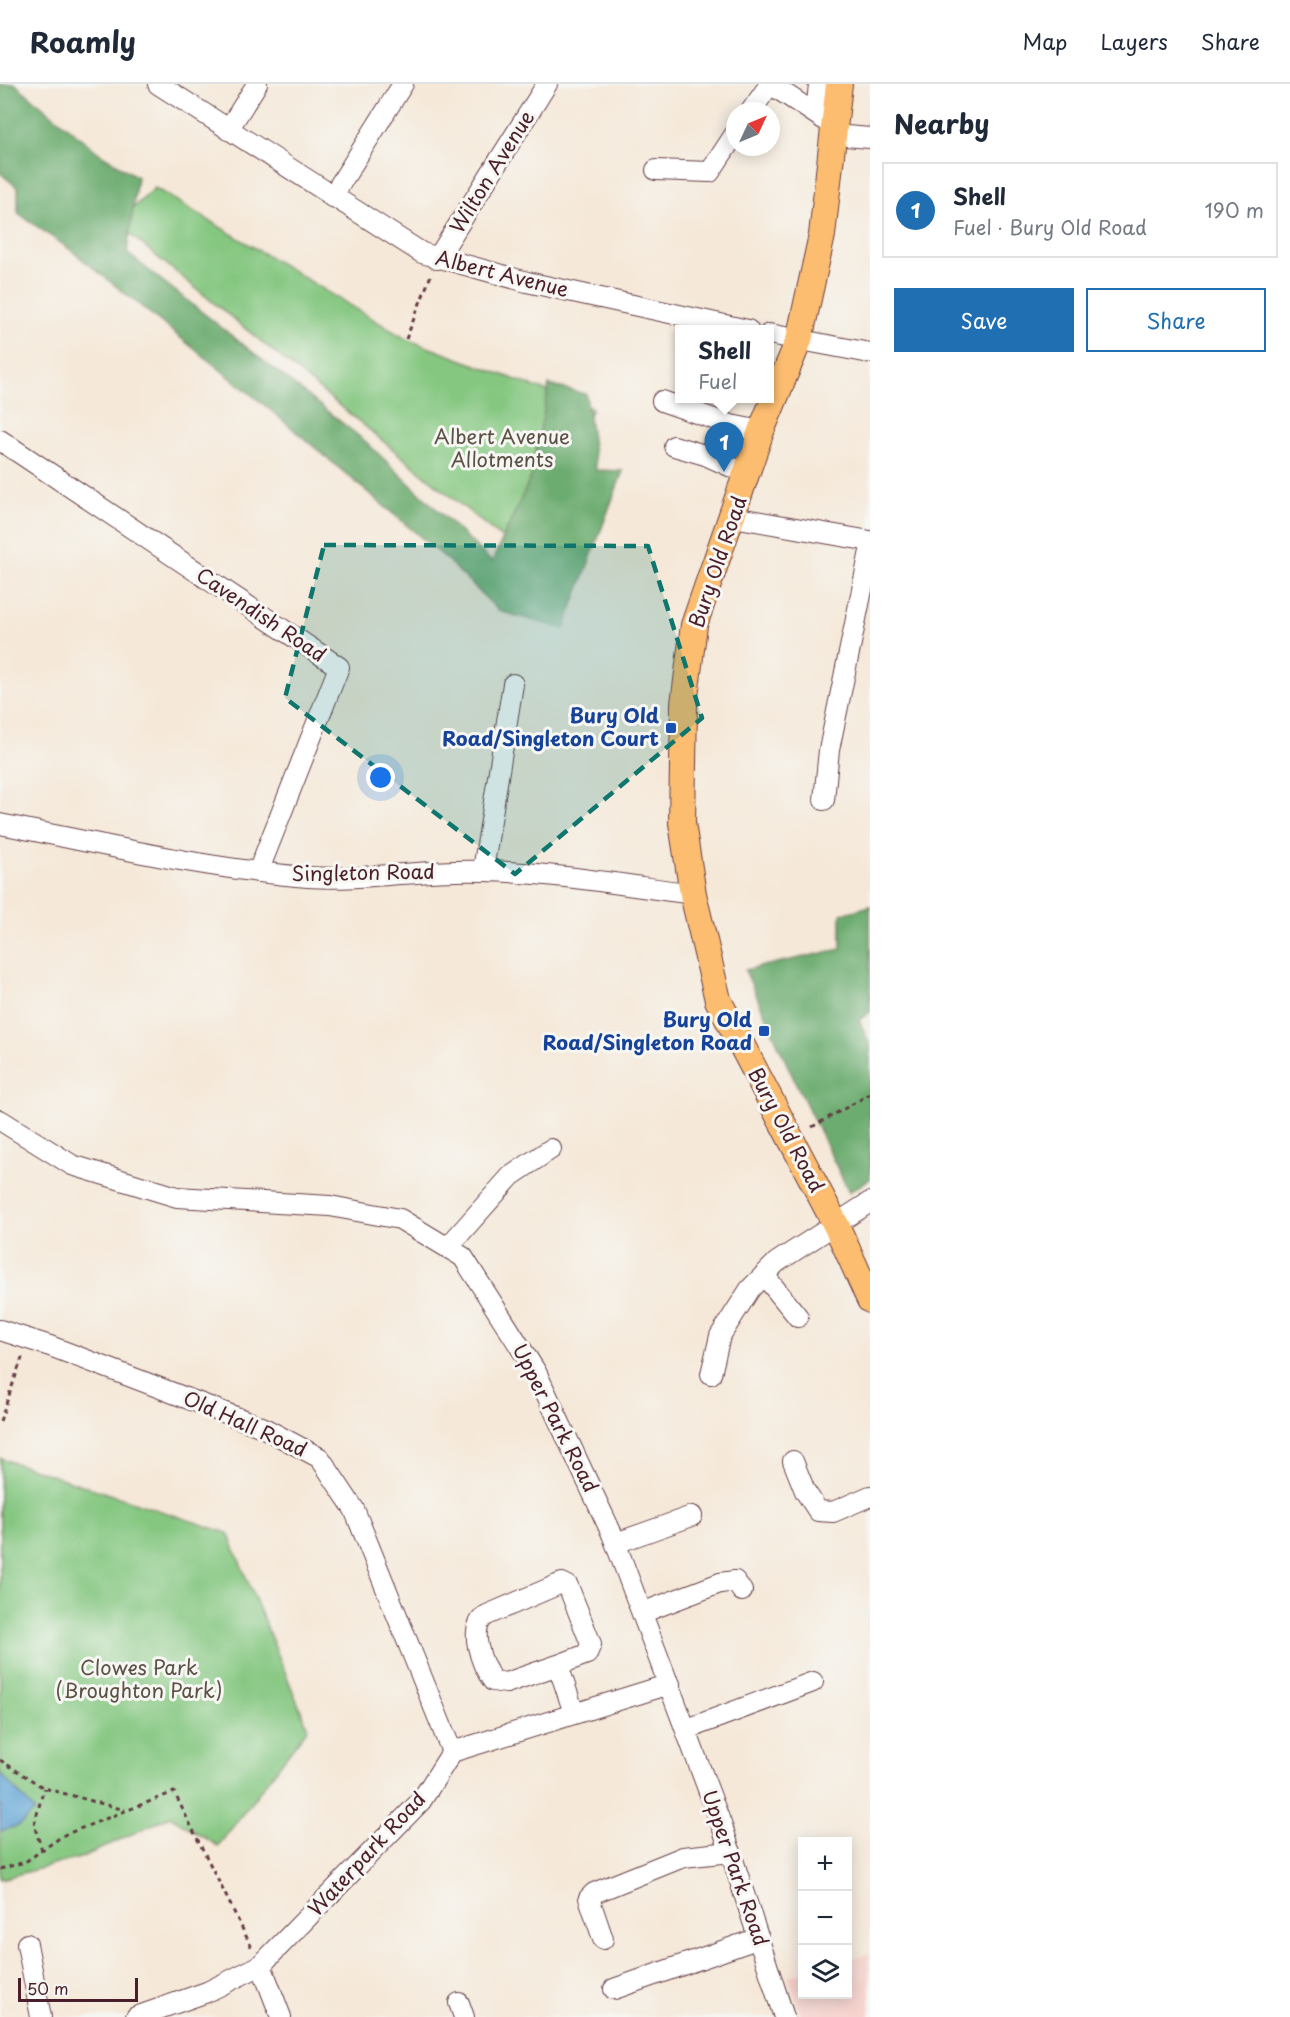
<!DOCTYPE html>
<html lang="en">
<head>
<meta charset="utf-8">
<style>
  body { margin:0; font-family:"Playpen Sans",sans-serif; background:#f6f6f7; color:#1f2937 }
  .controls { position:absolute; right:18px; bottom:18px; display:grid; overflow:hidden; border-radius:0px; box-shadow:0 3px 15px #0003 }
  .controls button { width:54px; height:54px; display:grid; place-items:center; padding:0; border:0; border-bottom:2px solid #e0e1e3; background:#fff; color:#1f2937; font:30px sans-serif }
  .compass { position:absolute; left:726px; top:18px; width:54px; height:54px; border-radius:50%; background:#fff; box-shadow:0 3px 15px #0003; rotate:46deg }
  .scale { position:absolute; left:18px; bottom:15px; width:120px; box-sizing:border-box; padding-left:6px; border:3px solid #4a1f2b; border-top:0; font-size:16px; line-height:21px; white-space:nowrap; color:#4a1f2b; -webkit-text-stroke:4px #f6f6f2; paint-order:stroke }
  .you { position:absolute; left:381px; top:694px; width:21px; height:21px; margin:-15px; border:4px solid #fff; border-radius:50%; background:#1a73e8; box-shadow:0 0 0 9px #1a73e833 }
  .badge { display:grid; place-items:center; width:39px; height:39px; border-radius:50%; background:#1f6fb2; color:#fff; font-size:20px; font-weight:700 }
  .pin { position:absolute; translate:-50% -50px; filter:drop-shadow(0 2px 3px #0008) }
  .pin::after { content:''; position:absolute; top:32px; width:21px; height:18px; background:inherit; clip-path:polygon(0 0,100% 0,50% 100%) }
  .popup { position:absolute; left:675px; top:241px; width:99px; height:78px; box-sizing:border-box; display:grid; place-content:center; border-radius:0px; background:#fff; filter:drop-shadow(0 2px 4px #0005); font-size:20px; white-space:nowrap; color:#747a83 }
  .popup b { font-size:22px; color:#1f2937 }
  .popup::after { content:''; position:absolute; left:50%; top:100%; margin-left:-12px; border:12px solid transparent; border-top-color:#fff }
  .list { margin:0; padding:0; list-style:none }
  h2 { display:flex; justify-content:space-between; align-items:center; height:78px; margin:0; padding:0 24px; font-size:26px }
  h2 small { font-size:20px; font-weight:400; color:#747a83 }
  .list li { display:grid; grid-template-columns:39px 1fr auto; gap:18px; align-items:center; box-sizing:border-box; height:96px; margin:0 12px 12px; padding:0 12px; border:2px solid #e0e1e3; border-radius:0px }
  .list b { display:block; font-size:22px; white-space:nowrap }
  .list p { margin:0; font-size:20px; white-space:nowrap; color:#747a83 }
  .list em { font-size:20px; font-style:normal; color:#747a83 }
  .actions { display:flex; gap:12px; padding:18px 24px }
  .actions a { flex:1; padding:14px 0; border:2px solid #1f6fb2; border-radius:0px; text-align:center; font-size:21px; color:#1f6fb2 }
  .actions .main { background:#1f6fb2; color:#fff }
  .icon { flex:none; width:33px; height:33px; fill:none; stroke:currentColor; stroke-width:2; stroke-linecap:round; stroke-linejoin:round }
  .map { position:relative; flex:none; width:870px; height:1933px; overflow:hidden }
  header { display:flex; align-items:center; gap:36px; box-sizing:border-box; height:84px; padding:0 30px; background:#fff; border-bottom:2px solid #e0e1e3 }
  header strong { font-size:28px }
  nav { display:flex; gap:33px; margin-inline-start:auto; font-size:21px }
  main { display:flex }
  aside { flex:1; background:#fff }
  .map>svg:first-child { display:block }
</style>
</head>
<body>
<header>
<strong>Roamly</strong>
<nav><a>Map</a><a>Layers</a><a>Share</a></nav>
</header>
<main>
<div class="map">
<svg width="870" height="1933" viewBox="0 0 870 1933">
  <rect width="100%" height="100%" fill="#f6f6f2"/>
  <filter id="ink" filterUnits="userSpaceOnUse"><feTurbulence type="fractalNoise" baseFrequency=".0167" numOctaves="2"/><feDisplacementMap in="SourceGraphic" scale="12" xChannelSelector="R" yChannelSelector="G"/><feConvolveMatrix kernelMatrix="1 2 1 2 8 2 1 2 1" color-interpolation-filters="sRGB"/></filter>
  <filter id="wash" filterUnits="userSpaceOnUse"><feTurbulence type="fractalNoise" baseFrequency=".008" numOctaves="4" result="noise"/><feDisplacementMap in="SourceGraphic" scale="24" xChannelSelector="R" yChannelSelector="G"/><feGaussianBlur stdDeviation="1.35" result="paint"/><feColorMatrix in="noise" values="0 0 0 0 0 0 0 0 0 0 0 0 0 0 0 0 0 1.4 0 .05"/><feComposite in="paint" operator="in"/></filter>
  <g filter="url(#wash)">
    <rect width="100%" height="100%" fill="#f5e8d8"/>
    <polygon fill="#f7d0cb" points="870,1869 870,1933 802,1933 788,1892 802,1888 802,1910 848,1910 848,1875"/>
    <g fill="#85c781" stroke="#687356" stroke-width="1.5">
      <polygon points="155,104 406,255 592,324 531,478 116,139"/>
      <polygon points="0,1374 228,1449 308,1644 218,1762 170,1732 83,1773 0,1795"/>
    </g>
    <g fill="#6cac6f" stroke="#5b664d" stroke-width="1.5">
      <polygon points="0,0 15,0 99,69 137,93 127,169 365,357 492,478 531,393 549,301 586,310 596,386 623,387 564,545 499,527 442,471 268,324 72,167 18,129 18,104 0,89"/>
      <polygon points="870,822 870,928 859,936 870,961 870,1095 849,1108 790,987 745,886 841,865 841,830"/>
    </g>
    <polygon fill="#61a4d6" stroke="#566280" stroke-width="1.5" points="0,1689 35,1727 20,1741 0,1747"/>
  </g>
  <g filter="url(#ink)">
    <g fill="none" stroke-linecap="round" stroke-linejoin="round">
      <defs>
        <g id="minor">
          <polyline points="158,0 422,169 527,198 748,246"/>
          <polyline points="770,0 834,42"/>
          <polyline points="751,27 770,0"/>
          <polyline points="816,30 819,0"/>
          <polyline points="228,46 257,0"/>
          <polyline points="834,51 870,54"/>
          <polyline points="656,86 710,88 735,50"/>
          <polyline points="332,113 403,0"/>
          <polyline points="437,175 547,0"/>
          <polyline points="769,250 870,269"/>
          <polyline points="662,317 731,341 761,347"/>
          <polyline points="0,356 339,583 258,788"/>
          <polyline points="674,362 705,371 747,390"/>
          <polyline points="733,433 870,457"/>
          <polyline points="824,716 829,666 870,467"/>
          <path d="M 0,740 C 102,760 204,785 308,793 C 367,797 427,784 485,787 C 555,789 624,801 693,810"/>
          <polyline points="483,786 513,600"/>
          <polyline points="0,1036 72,1081 177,1113 330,1122 400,1135 463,1173 536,1288 612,1450 723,1745 784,1933"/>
          <polyline points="448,1163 511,1092 551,1065"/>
          <polyline points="764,1191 798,1233"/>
          <polyline points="0,1246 50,1262 262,1343 320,1374 354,1425 452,1668"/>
          <polyline points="711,1290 720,1252 750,1205 777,1178 870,1118"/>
          <polyline points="793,1377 805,1407 818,1427 833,1428 870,1412"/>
          <polyline points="616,1459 692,1432"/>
          <polyline points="644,1528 720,1499 735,1497 742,1507"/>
          <path d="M 558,1581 L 506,1599 L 493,1597 C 482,1582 466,1542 487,1531 L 557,1501 L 562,1499 L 568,1502 L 591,1560 L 587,1570 L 558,1581 L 574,1629"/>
          <polyline points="687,1645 813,1598"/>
          <polyline points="603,1855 589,1814 594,1809 683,1773 731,1768"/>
          <polyline points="27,1860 41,1933"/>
          <polyline points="261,1881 281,1933"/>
          <polyline points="614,1905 759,1854"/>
          <polyline points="459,1919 464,1933"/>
          <polyline points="136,1933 207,1908 261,1881 421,1717 452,1668 670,1600"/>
        </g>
        <polyline id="major" points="839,0 822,151 799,256 761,347 694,541 684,620 682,739 693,810 718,916 836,1141 870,1216"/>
      </defs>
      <use href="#minor" stroke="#643d45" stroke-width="22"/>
      <use href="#major" stroke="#643d45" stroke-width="28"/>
      <g stroke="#643d45" stroke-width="3" stroke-dasharray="4.5 4.5" stroke-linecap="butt">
        <polyline points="406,255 431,191"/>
        <polyline points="812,1043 870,1010"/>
        <polyline points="0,1337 23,1271"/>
        <polyline points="0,1676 44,1704 125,1726"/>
        <polyline points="42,1766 34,1741 44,1704"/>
        <polyline points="0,1785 25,1778 64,1751 174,1708 253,1866"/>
      </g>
      <use href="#minor" stroke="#fff" stroke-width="20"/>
      <use href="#major" stroke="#fcbd6f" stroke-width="26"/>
    </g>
  </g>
  <path fill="#0f766e" fill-opacity="0.2" stroke="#0f766e" stroke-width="4.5" stroke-dasharray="12 8" stroke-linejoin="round" d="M 324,461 L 648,462 L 702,634 L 515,790 L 285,614 Z"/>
  <g fill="#1a4fb4" stroke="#f6f6f2" stroke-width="2">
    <rect x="665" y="638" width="12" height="12" rx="3"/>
    <rect x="758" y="941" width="12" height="12" rx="3"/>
  </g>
  <g text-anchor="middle" stroke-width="6" stroke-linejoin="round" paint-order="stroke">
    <g font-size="20" fill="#4a1f2b" stroke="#f6f6f2">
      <text transform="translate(492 88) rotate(-58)" y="7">Wilton Avenue</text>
      <text transform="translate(502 190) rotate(14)" y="7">Albert Avenue</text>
      <text transform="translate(718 478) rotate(-71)" y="7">Bury Old Road</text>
      <text transform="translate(261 531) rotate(34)" y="7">Cavendish Road</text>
      <text transform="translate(363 789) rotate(-1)" y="7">Singleton Road</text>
      <text transform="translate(786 1046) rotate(62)" y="7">Bury Old Road</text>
      <text transform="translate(555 1334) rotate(63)" y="7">Upper Park Road</text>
      <text transform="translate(245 1340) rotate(24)" y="7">Old Hall Road</text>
      <text transform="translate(367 1770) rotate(-47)" y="7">Waterpark Road</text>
      <text transform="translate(735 1784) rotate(71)" y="7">Upper Park Road</text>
    </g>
    <g font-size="20" fill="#5c5145" stroke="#f6f6f2">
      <text x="502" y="360">Albert Avenue<tspan x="502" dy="23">Allotments</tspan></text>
      <text x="139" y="1591">Clowes Park<tspan x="139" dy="23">(Broughton Park)</tspan></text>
    </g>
    <g font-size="20" font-weight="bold" fill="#164399" stroke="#f6f6f2" text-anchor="end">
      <text x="659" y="639">Bury Old<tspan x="659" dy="23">Road/Singleton Court</tspan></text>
      <text x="752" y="943">Bury Old<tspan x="752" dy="23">Road/Singleton Road</tspan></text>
    </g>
  </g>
</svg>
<div class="controls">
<button>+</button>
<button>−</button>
<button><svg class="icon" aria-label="layers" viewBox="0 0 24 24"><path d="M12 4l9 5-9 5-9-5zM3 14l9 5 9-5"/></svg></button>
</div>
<svg class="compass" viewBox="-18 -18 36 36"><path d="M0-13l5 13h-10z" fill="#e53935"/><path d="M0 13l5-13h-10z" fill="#747a83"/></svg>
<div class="scale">50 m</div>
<div class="you"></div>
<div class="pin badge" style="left:724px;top:388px">1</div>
<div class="popup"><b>Shell</b>Fuel</div>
</div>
<aside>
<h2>Nearby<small></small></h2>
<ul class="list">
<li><span class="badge">1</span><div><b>Shell</b><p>Fuel · Bury Old Road</p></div><em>190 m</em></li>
</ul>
<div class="actions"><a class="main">Save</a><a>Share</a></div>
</aside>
</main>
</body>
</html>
